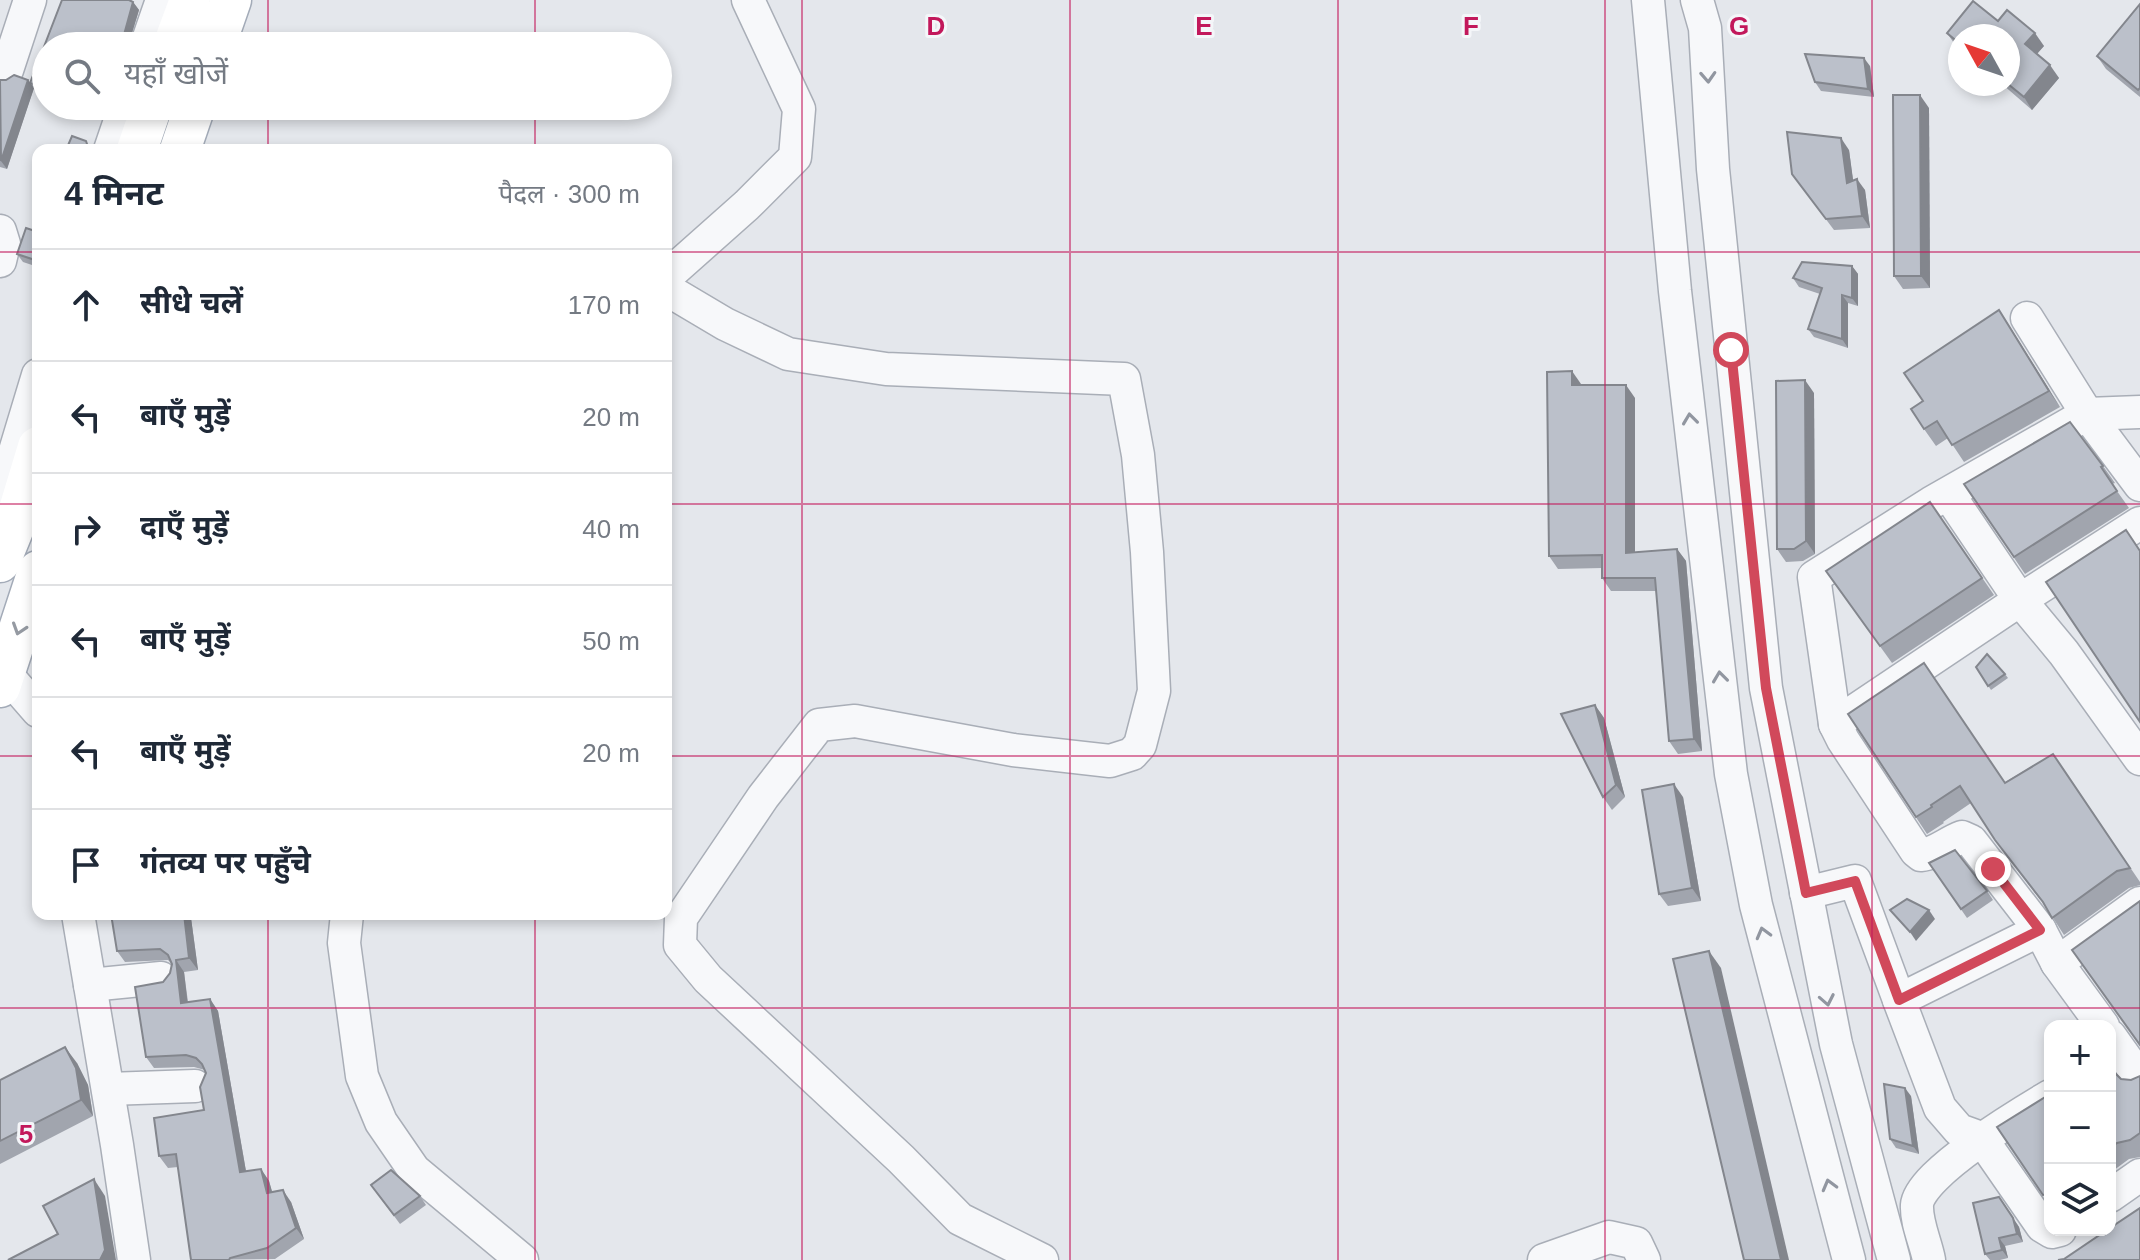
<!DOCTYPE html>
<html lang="hi">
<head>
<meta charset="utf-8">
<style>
  body { margin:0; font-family:Helvetica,"Noto Sans Devanagari",sans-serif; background:#f6f6f7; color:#1f2937 }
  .controls { position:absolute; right:24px; bottom:24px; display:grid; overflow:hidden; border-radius:16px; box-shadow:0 4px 12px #0003 }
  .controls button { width:72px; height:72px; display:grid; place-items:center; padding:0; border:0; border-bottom:2px solid #e0e1e3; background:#fff; color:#1f2937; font:40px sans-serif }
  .compass { position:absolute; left:1948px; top:24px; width:72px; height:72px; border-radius:50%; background:#fff; box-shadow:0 4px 12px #0003; rotate:310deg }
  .stop { position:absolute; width:24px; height:24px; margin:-18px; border:6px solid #d1495b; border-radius:50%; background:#fff }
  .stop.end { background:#d1495b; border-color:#fff; box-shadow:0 2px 8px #0008 }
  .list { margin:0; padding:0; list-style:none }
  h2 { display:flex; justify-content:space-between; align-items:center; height:104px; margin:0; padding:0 32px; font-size:34px }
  h2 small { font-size:26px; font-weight:400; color:#747a83 }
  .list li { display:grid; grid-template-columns:52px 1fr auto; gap:24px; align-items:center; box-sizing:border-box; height:112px; padding:0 32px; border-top:2px solid #e0e1e3 }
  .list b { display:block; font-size:30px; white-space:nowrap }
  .list em { font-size:26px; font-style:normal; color:#747a83 }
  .icon { flex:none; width:44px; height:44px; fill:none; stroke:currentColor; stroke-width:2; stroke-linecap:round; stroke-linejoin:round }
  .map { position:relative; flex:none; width:2140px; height:1260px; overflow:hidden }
  .search { position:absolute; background:#fff; box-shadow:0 4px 12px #0003; left:32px; top:32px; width:640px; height:88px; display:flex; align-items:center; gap:20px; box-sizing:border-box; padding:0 28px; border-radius:44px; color:#747a83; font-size:30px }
  .panel { position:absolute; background:#fff; box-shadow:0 4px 12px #0003; left:32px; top:144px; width:640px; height:776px; border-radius:16px }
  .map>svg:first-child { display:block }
</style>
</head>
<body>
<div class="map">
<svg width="2140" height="1260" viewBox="0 0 2140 1260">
  <rect width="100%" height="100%" fill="#e4e7ec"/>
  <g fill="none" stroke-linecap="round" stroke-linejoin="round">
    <defs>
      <g id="minor">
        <polyline points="1648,0 1675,291 1731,774 1756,905 1849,1260"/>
        <polyline points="1697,0 1705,28 1713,169 1766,688 1836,1044 1894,1260"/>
        <polyline points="146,46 162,0"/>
        <polyline points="7,70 30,0"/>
        <polyline points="110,150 125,106"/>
        <polyline points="0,231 4,244 0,261"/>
        <polyline points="666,277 747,205 795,157 799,109 748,0"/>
        <polyline points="666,289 725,324 788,354 886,369 1124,379 1138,455 1147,552 1154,691 1140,745 1132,754 1110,761 1013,750 855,721 819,725 763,797 681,918 680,945 708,979 901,1159 960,1219 1042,1260"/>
        <polyline points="2027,318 2087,414 2140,485"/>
        <polyline points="1949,495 2020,600 2140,523"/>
        <polyline points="0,501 38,375"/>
        <polyline points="5,673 38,711"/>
        <polyline points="1835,724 1814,577 1931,503 2087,414 2140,412"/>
        <polyline points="1806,893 1855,881 1899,1000"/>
        <polyline points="78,914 117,1145 134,1260"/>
        <polyline points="347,914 344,943 362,1076 381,1122 414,1170 522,1260"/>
        <path d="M 2040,930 L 1971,841 L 1962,837 C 1948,842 1935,854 1921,855 L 1916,851 L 1843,740 L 1835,724 L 2020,600 L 2064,653 L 2140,759"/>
        <polyline points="2057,963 2040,930 1899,1000 1940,1108 1959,1130 1981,1138 2042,1226 2052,1232 2060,1230"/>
        <polyline points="90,985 161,978"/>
        <polyline points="2103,1026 2057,963 2140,903"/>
        <polyline points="2110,1036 2140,1078"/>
        <polyline points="108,1089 195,1086"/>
        <polyline points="2110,1196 2140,1175"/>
        <polyline points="1544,1260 1609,1237 1636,1243 1644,1260"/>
        <path d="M 1929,1260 C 1926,1243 1916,1223 1917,1205 C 1919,1174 2023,1112 2050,1096"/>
      </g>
      <g id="major">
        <polyline points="173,46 190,0"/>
        <polyline points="215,46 231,0"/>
        <polyline points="137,150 152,106"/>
        <polyline points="180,150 195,106"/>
        <polyline points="0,562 13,530 38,447"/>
        <polyline points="0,687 38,571"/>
      </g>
    </defs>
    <use href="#minor" stroke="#a9aeb7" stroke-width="35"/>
    <use href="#major" stroke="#a3abb8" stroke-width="43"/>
    <use href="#minor" stroke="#f7f8fa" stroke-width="32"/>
    <use href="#major" stroke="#fff" stroke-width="40"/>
  </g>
  <g fill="#a1a5ae">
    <polygon points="62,0 129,0 133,2 139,10 128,46 46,46 46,94 36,91 30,83"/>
    <polygon points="2140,4 2140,97 2106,69 2097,56"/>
    <polygon points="1998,21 2044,46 2037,54 2059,78 2032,110 2002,84 2008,84 1960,36 1960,50 1956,46 1947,33"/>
    <polygon points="1870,66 1874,97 1821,91 1815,82"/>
    <polygon points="0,80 28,80 34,88 7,169 0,167"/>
    <polygon points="92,106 106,106 103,112 94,109"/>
    <polygon points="1929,108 1930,288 1903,289 1894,276"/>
    <polygon points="1849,150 1853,181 1865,190 1870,228 1834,230 1792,174"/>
    <polygon points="38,232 38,267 23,262 17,254"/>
    <polygon points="1852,266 1858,274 1858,306 1848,303 1848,348 1814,337 1808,329 1820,294 1799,287 1793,278"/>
    <polygon points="2010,327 2060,407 1964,462 1948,438 1936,446 1924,429 1923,401"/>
    <polygon points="1581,385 1635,398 1635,552 1677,549 1686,561 1702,751 1678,754 1669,741 1656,591 1611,591 1602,578 1602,568 1558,569 1549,556"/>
    <polygon points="1814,393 1815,554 1803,561 1786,562 1777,549"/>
    <polygon points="2103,466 2115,483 2112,484 2129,508 2025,574 1964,484"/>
    <polygon points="1930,502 1994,595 1892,663 1826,571"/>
    <polygon points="1976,667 2005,674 2008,678 1991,690"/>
    <polygon points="1595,705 1604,718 1625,797 1612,810 1603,797"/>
    <polygon points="1848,714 2005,782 2053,754 2140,882 2140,885 2129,888 2064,935 2046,907 2007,857 1971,803 1943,822 1944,823 1927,834"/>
    <polygon points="1683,797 1701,901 1668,906 1659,894"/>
    <polygon points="1929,863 1987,891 1993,900 1967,918"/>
    <polygon points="111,914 201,914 202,917 191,918 198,970 184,972 188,1002 210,999 218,1011 246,1171 261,1169 269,1181 272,1192 291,1202 304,1239 275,1259 191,1260 178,1167 168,1168 159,1156 204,1110 206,1073 205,1070 194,1067 154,1068 146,1057 163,982 170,973 172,964 168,960 125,962 117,951"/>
    <polygon points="77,1063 88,1085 93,1116 0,1164 0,1080"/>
    <polygon points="2110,1068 2121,1079 2131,1080 2140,1076 2140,1157 2129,1159 2110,1173"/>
    <polygon points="2050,1094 2050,1204 1997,1127"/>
    <polygon points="1911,1096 1919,1154 1896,1148 1890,1139"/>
    <polygon points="371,1185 420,1196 426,1205 400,1224"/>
    <polygon points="1999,1197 2019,1227 2023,1242 2005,1246 2008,1258 2000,1260 1990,1260 1985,1254"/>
  </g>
  <g fill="#83868d">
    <polygon points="133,2 139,10 128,46 125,46 122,42"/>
    <polygon points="2035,33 2044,46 2034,57 2025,44"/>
    <polygon points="112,37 117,45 117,46 109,46"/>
    <polygon points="1864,58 1870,66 1874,97 1868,89"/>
    <polygon points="2050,65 2059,78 2032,110 2024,97"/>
    <polygon points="28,80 34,88 7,169 1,161"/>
    <polygon points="1920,95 1929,108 1930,288 1921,276"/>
    <polygon points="1841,138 1849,150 1855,194 1847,183"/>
    <polygon points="1857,179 1865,190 1870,228 1862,216"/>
    <polygon points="1852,266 1858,274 1858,306 1852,298"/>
    <polygon points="1842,295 1848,303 1848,348 1842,339"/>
    <polygon points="1999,310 2010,327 2060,407 2049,391"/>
    <polygon points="1572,371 1581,384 1581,398 1572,385"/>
    <polygon points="1805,380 1814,393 1815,554 1806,541"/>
    <polygon points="1626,385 1635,398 1635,566 1626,553"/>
    <polygon points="1677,549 1686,561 1702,751 1694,739"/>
    <polygon points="1595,705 1604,718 1625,797 1616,785"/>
    <polygon points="1674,784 1683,797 1701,901 1692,888"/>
    <polygon points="1929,910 1935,919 1916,941 1910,932"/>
    <polygon points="184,914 188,914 191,918 198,970 189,958"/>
    <polygon points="1709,951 1721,968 1789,1260 1781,1260"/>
    <polygon points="176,960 184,972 189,1015 181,1003"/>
    <polygon points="210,999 218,1011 248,1183 240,1172"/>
    <polygon points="65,1047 77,1063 88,1085 93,1116 81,1100"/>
    <polygon points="1905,1088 1911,1096 1919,1154 1913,1146"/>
    <polygon points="261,1169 269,1181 276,1205 267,1193"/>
    <polygon points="94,1179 105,1196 116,1260 100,1260"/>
    <polygon points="283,1190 291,1202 304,1239 296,1228"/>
    <polygon points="2013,1218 2019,1227 2023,1242 2017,1234"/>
    <polygon points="1999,1238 2005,1246 2008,1258 2002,1250"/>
  </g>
  <g fill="#bbc0ca" stroke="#83868d" stroke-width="2">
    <polygon points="62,0 129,0 133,2 122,42 112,37 109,46 46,46 46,88 30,83"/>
    <polygon points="1973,1 1998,21 2007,10 2035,33 2025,44 2050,65 2024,97 2008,84 2008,36 1960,36 1960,44 1947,33"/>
    <polygon points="2140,4 2140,88 2138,90 2097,56"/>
    <polygon points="1805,54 1864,58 1868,89 1815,82"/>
    <polygon points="14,75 28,80 1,161 0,80 6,80"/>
    <polygon points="1893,95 1920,95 1921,276 1894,276"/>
    <polygon points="1787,132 1841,138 1847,183 1857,179 1862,216 1826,219 1792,174"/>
    <polygon points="72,136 86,141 89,150 66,150"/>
    <polygon points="26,228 38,232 38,261 17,254"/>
    <polygon points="1802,262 1852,266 1852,298 1842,295 1842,339 1808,329 1822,288 1793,278"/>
    <polygon points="1999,310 2049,391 1952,445 1937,421 1924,429 1911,409 1923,401 1904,373"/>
    <polygon points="1572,371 1572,385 1626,385 1626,553 1677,549 1694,739 1669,741 1655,578 1602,578 1602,555 1549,556 1547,372"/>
    <polygon points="1805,380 1806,541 1794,549 1777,549 1776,381"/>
    <polygon points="2070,422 2103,466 2101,467 2117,491 2014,557 1964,484"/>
    <polygon points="1930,502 1982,578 1880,646 1826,571"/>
    <polygon points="2126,530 2140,551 2140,722 2046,582"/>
    <polygon points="1987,654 2005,674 1988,686 1976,667"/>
    <polygon points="1924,663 2005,783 2053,754 2130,868 2117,871 2052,918 2043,902 1995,840 1960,786 1931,805 1932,807 1916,817 1848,714"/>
    <polygon points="1595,705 1616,785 1603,797 1561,714"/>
    <polygon points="1674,784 1692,888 1659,894 1642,790"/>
    <polygon points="1955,850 1987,891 1961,909 1929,863"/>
    <polygon points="1907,899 1929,910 1910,932 1890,910"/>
    <polygon points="2140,901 2140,1045 2072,950"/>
    <polygon points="111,914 184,914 189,958 176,960 181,1003 210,999 240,1172 261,1169 267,1193 283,1190 296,1228 267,1248 230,1258 229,1260 191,1260 176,1154 159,1156 154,1118 204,1110 200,1087 206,1073 202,1064 196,1058 186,1055 146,1057 135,987 163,982 170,973 172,964 168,955 160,949 117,951"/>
    <polygon points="1709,951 1781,1260 1744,1260 1673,959"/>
    <polygon points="65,1047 76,1068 81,1100 0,1141 0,1080"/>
    <polygon points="2110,1068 2121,1079 2131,1080 2140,1076 2140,1133 2130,1140 2117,1143 2110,1148"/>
    <polygon points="1884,1084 1905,1088 1913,1146 1890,1139"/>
    <polygon points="2050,1094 2050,1194 2043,1195 1997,1127"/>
    <polygon points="391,1170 420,1196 394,1215 371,1185"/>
    <polygon points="94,1179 105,1250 100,1260 8,1260 58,1234 43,1206"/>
    <polygon points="1999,1197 2013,1218 2017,1234 1999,1238 2002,1250 1985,1254 1973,1203"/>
    <polygon points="2140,1208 2140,1260 2058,1260 2064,1259 2107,1230 2110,1230 2110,1228"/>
  </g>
  <defs><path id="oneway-chevron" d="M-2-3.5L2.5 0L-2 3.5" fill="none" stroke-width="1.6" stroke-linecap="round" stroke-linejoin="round" transform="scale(2)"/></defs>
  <g stroke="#9196a0">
    <use href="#oneway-chevron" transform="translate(1708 77) rotate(87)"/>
    <use href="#oneway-chevron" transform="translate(1690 419) rotate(-97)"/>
    <use href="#oneway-chevron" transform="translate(1720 677) rotate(-97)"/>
    <use href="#oneway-chevron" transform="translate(1763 933) rotate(-105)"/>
    <use href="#oneway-chevron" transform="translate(1827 1000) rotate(79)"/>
    <use href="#oneway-chevron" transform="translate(1829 1185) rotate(-105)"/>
  </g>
  <use stroke="#959aa2" href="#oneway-chevron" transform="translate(19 629) rotate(108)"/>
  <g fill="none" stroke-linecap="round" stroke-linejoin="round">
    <polyline stroke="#d1495b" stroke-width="10" points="1731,350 1766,688 1806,893 1855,881 1899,1000 2040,930 1993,869"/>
  </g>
  <path fill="none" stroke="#c2185b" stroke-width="2" stroke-opacity="0.55" d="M 268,0 L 268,46M 535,0 L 535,46M 802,0 L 802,1260M 1070,0 L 1070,1260M 1338,0 L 1338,1260M 1605,0 L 1605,1260M 1872,0 L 1872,1260M 268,106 L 268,150M 535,106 L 535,150M 0,252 L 38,252M 666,252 L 2140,252M 0,504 L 38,504M 666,504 L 2140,504M 0,756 L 38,756M 666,756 L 2140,756M 268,914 L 268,1260M 535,914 L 535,1260M 0,1008 L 2140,1008"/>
  <g font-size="26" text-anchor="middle" font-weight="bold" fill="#c2185b" stroke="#f4f6f9" stroke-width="6" stroke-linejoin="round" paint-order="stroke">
    <text x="936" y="35">D</text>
    <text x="1204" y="35">E</text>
    <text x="1471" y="35">F</text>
    <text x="1739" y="35">G</text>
    <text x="26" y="1143">5</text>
  </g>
</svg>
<div class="controls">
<button>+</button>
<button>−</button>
<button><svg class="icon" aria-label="layers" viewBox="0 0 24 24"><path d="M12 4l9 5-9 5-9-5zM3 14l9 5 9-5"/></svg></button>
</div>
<svg class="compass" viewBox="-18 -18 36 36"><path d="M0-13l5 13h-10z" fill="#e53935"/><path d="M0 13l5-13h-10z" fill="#747a83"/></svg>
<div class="stop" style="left:1731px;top:350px"></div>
<div class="stop end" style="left:1993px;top:869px"></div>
<div class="search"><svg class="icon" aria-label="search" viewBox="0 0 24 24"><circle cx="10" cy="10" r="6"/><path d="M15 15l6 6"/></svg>यहाँ खोजें</div>
<section class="panel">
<h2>4 मिनट<small>पैदल · 300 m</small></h2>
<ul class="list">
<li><svg class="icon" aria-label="ahead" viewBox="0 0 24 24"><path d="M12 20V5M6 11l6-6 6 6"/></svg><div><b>सीधे चलें</b></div><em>170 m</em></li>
<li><svg class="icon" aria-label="left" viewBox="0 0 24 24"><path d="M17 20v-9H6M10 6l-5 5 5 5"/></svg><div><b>बाएँ मुड़ें</b></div><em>20 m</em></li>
<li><svg class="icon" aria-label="right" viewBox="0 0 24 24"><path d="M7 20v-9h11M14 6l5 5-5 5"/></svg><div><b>दाएँ मुड़ें</b></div><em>40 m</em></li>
<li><svg class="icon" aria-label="left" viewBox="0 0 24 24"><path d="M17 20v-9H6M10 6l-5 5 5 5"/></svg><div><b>बाएँ मुड़ें</b></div><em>50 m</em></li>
<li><svg class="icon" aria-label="left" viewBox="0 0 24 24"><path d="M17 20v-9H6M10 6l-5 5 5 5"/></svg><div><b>बाएँ मुड़ें</b></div><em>20 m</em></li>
<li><svg class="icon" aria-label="arrive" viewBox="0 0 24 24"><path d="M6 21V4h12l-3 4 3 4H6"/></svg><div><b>गंतव्य पर पहुँचे</b></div></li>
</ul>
</section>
</div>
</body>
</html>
